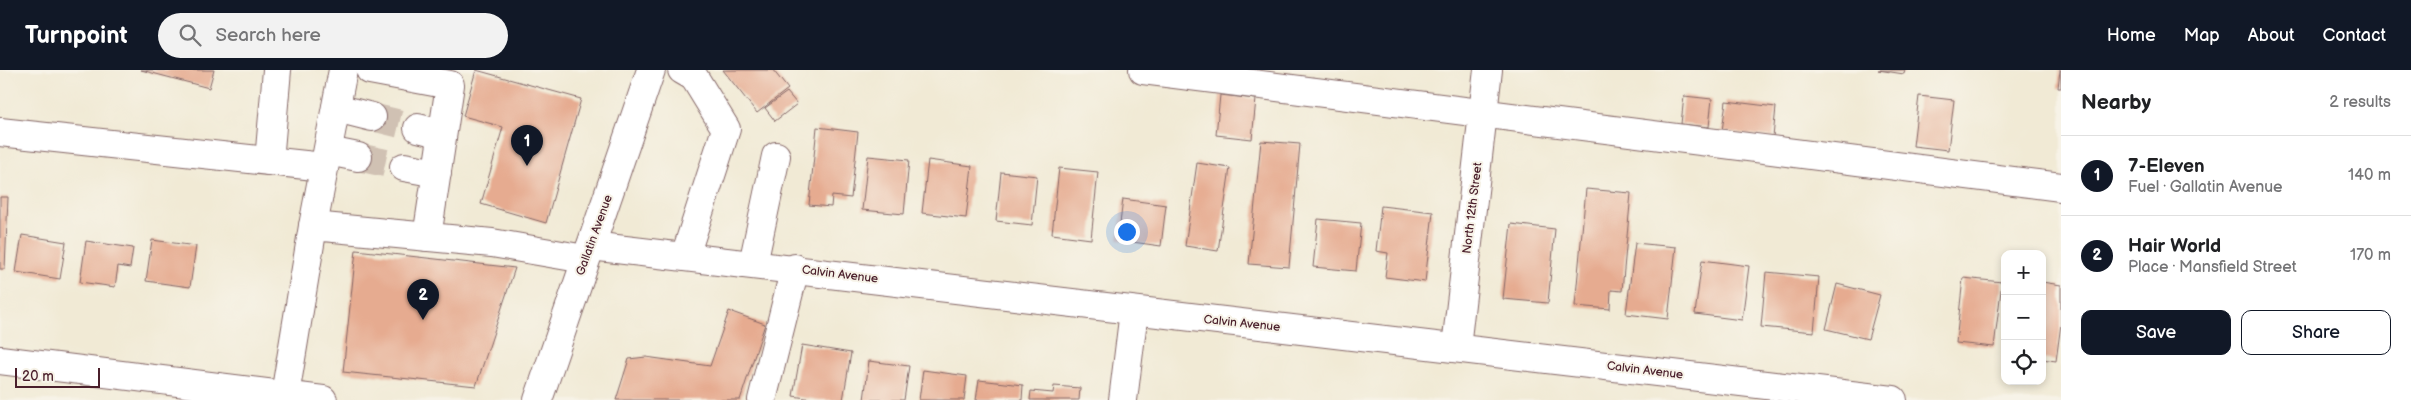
<!DOCTYPE html>
<html lang="en">
<head>
<meta charset="utf-8">
<style>
  body { margin:0; font-family:"Balsamiq Sans",sans-serif; background:#f2f2f2; color:#202124 }
  .controls { position:absolute; right:15px; bottom:15px; display:grid; overflow:hidden; border-radius:10px; box-shadow:0 2px 8px #0003 }
  .controls button { width:45px; height:45px; display:grid; place-items:center; padding:0; border:0; border-bottom:1px solid #e0e0e0; background:#fff; color:#202124; font:25px sans-serif }
  .scale { position:absolute; left:15px; bottom:12px; width:85px; box-sizing:border-box; padding-left:5px; border:2px solid #4a1f2b; border-top:0; font-size:14px; line-height:18px; white-space:nowrap; color:#4a1f2b; -webkit-text-stroke:4px #f7f3e8; paint-order:stroke }
  .you { position:absolute; left:1126px; top:161px; width:18px; height:18px; margin:-12px; border:4px solid #fff; border-radius:50%; background:#1a73e8; box-shadow:0 0 0 8px #1a73e833 }
  .badge { display:grid; place-items:center; width:32px; height:32px; border-radius:50%; background:#111827; color:#fff; font-size:16px; font-weight:700 }
  .pin { position:absolute; translate:-50% -41px; filter:drop-shadow(0 1px 2px #0008) }
  .pin::after { content:''; position:absolute; top:26px; width:18px; height:15px; background:inherit; clip-path:polygon(0 0,100% 0,50% 100%) }
  .list { margin:0; padding:0; list-style:none }
  h2 { display:flex; justify-content:space-between; align-items:center; height:65px; margin:0; padding:0 20px; font-size:21px }
  h2 small { font-size:16px; font-weight:400; color:#757577 }
  .list li { display:grid; grid-template-columns:32px 1fr auto; gap:15px; align-items:center; box-sizing:border-box; height:80px; padding:0 20px; border-top:1px solid #e0e0e0 }
  .list b { display:block; font-size:19px; white-space:nowrap }
  .list p { margin:0; font-size:16px; white-space:nowrap; color:#757577 }
  .list em { font-size:16px; font-style:normal; color:#757577 }
  .actions { display:flex; gap:10px; padding:15px 20px }
  .actions a { flex:1; padding:11px 0; border:1px solid #111827; border-radius:10px; text-align:center; font-size:18px; color:#111827 }
  .actions .main { background:#111827; color:#fff }
  .icon { flex:none; width:28px; height:28px; fill:none; stroke:currentColor; stroke-width:2; stroke-linecap:round; stroke-linejoin:round }
  .map { position:relative; flex:none; width:2061px; height:330px; overflow:hidden }
  header { display:flex; align-items:center; gap:30px; box-sizing:border-box; height:70px; padding:0 25px; background:#111827; color:#fff }
  header strong { font-size:24px }
  nav { display:flex; gap:28px; margin-inline-start:auto; font-size:18px }
  .search { width:350px; height:45px; background:#f2f2f2; display:flex; align-items:center; gap:12px; box-sizing:border-box; padding:0 18px; border-radius:28px; color:#757577; font-size:19px }
  main { display:flex }
  aside { flex:1; background:#fff }
  .map>svg:first-child { display:block }
</style>
</head>
<body>
<header>
<strong>Turnpoint</strong>
<div class="search"><svg class="icon" aria-label="search" viewBox="0 0 24 24"><circle cx="10" cy="10" r="6"/><path d="M15 15l6 6"/></svg>Search here</div>
<nav><a>Home</a><a>Map</a><a>About</a><a>Contact</a></nav>
</header>
<main>
<div class="map">
<svg width="2061" height="330" viewBox="0 0 2061 330">
  <rect width="100%" height="100%" fill="#f7f3e8"/>
  <filter id="ink" filterUnits="userSpaceOnUse"><feTurbulence type="fractalNoise" baseFrequency=".02" numOctaves="2"/><feDisplacementMap in="SourceGraphic" scale="10" xChannelSelector="R" yChannelSelector="G"/><feConvolveMatrix kernelMatrix="1 2 1 2 8 2 1 2 1" color-interpolation-filters="sRGB"/></filter>
  <filter id="wash" filterUnits="userSpaceOnUse"><feTurbulence type="fractalNoise" baseFrequency=".0096" numOctaves="4" result="noise"/><feDisplacementMap in="SourceGraphic" scale="20" xChannelSelector="R" yChannelSelector="G"/><feGaussianBlur stdDeviation="1.12" result="paint"/><feColorMatrix in="noise" values="0 0 0 0 0 0 0 0 0 0 0 0 0 0 0 0 0 1.4 0 .05"/><feComposite in="paint" operator="in"/></filter>
  <g filter="url(#wash)">
    <rect width="100%" height="100%" fill="#f1ead5"/>
    <g id="blocks">
      <g fill="#e6ab90">
        <polygon points="141,0 214,0 209,18"/>
        <polygon points="476,0 581,29 546,153 481,134 503,57 463,46"/>
        <polygon points="723,0 773,0 788,19 757,43"/>
        <polygon points="1878,0 1905,0 1904,4"/>
        <polygon points="2060,0 2061,0 2061,18 2058,18"/>
        <polygon points="787,22 797,34 775,51 765,38"/>
        <polygon points="1220,25 1256,29 1252,69 1216,65"/>
        <polygon points="1684,26 1712,29 1709,57 1681,54"/>
        <polygon points="1919,26 1954,30 1948,80 1913,76"/>
        <polygon points="1726,31 1776,37 1773,67 1722,61"/>
        <polygon points="817,57 858,62 851,128 832,126 831,137 809,135"/>
        <polygon points="1261,71 1300,74 1289,197 1249,194"/>
        <polygon points="868,86 909,90 904,144 862,140"/>
        <polygon points="928,90 972,96 966,148 922,143"/>
        <polygon points="1197,93 1230,98 1218,181 1185,176"/>
        <polygon points="1059,98 1098,102 1091,169 1052,164"/>
        <polygon points="1001,102 1037,106 1032,155 996,151"/>
        <polygon points="1586,119 1631,123 1622,221 1611,220 1610,239 1575,236"/>
        <polygon points="0,127 8,127 5,199 0,199"/>
        <polygon points="1123,129 1166,135 1161,176 1118,170"/>
        <polygon points="1381,136 1433,142 1425,212 1385,207 1388,183 1376,181"/>
        <polygon points="1318,149 1361,153 1356,201 1313,197"/>
        <polygon points="1511,154 1555,159 1548,233 1503,229"/>
        <polygon points="22,165 66,172 60,209 16,202"/>
        <polygon points="152,170 196,176 190,217 146,211"/>
        <polygon points="86,171 133,178 130,198 118,196 115,217 80,212"/>
        <polygon points="1635,173 1676,177 1668,249 1626,244"/>
        <polygon points="356,180 515,198 476,316 343,302"/>
        <polygon points="1702,190 1749,196 1742,250 1695,244"/>
        <polygon points="1766,202 1819,207 1814,262 1761,257"/>
        <polygon points="1963,208 2002,212 1994,277 1956,273"/>
        <polygon points="2042,212 2061,215 2061,254 2056,291 2042,289"/>
        <polygon points="1837,214 1880,225 1868,269 1826,259"/>
        <polygon points="729,241 765,254 740,330 616,330 629,289 646,287 710,296"/>
        <polygon points="802,275 851,283 843,330 819,330 793,326"/>
        <polygon points="869,291 909,296 904,330 864,330"/>
        <polygon points="923,300 967,306 964,330 919,330"/>
        <polygon points="979,310 1023,315 1022,330 976,330"/>
        <polygon points="1054,316 1080,318 1079,330 1030,330 1031,321 1053,323"/>
      </g>
    </g>
  </g>
  <g filter="url(#ink)">
    <use href="#blocks" fill-opacity="0" stroke="#846666" stroke-width="1"/>
    <g fill="none" stroke-linecap="round" stroke-linejoin="round">
      <g stroke="#d0c1b3" stroke-width="28" stroke-dasharray="28 14" stroke-linecap="butt">
        <polyline points="372,47 418,58"/>
        <polyline points="358,87 404,97"/>
      </g>
      <defs>
        <g id="minor">
          <polyline points="370,0 450,15 427,167"/>
          <polyline points="682,0 694,7 726,59 685,186"/>
          <polyline points="1143,0 2061,117"/>
          <polyline points="336,38 372,47"/>
          <polyline points="418,58 442,64"/>
          <polyline points="0,62 324,97"/>
          <polyline points="328,81 358,87"/>
          <polyline points="269,91 277,0"/>
          <polyline points="404,97 437,103"/>
          <polyline points="313,156 343,0"/>
          <polyline points="591,176 1893,330"/>
          <polyline points="753,194 776,86"/>
          <polyline points="1456,277 1488,0"/>
          <polyline points="0,290 323,330"/>
          <polyline points="285,325 313,156 492,173 585,189"/>
          <polyline points="762,330 795,198"/>
          <polyline points="1123,330 1134,241"/>
        </g>
        <polyline id="major" points="538,330 651,0"/>
      </defs>
      <use href="#minor" stroke="#846666" stroke-width="30"/>
      <use href="#major" stroke="#846666" stroke-width="30"/>
      <use href="#minor" stroke="#fff" stroke-width="28"/>
      <use href="#major" stroke="#fff" stroke-width="28"/>
    </g>
  </g>
  <g text-anchor="middle" stroke-width="4" stroke-linejoin="round" paint-order="stroke">
    <g font-size="12" fill="#4a1f2b" stroke="#f7f3e8">
      <text transform="translate(1472 138) rotate(-83)" y="4">North 12th Street</text>
      <text transform="translate(594 165) rotate(-70)" y="4">Gallatin Avenue</text>
      <text transform="translate(840 204) rotate(7)" y="4">Calvin Avenue</text>
      <text transform="translate(1242 253) rotate(6)" y="4">Calvin Avenue</text>
      <text transform="translate(1645 300) rotate(7)" y="4">Calvin Avenue</text>
    </g>
  </g>
</svg>
<div class="controls">
<button>+</button>
<button>−</button>
<button><svg class="icon" aria-label="locate" viewBox="0 0 24 24"><circle cx="12" cy="12" r="6"/><path d="M12 2v4M12 18v4M2 12h4M18 12h4"/></svg></button>
</div>
<div class="scale">20 m</div>
<div class="you"></div>
<div class="pin badge" style="left:527px;top:96px">1</div>
<div class="pin badge" style="left:423px;top:250px">2</div>
</div>
<aside>
<h2>Nearby<small>2 results</small></h2>
<ul class="list">
<li><span class="badge">1</span><div><b>7-Eleven</b><p>Fuel · Gallatin Avenue</p></div><em>140 m</em></li>
<li><span class="badge">2</span><div><b>Hair World</b><p>Place · Mansfield Street</p></div><em>170 m</em></li>
</ul>
<div class="actions"><a class="main">Save</a><a>Share</a></div>
</aside>
</main>
</body>
</html>
